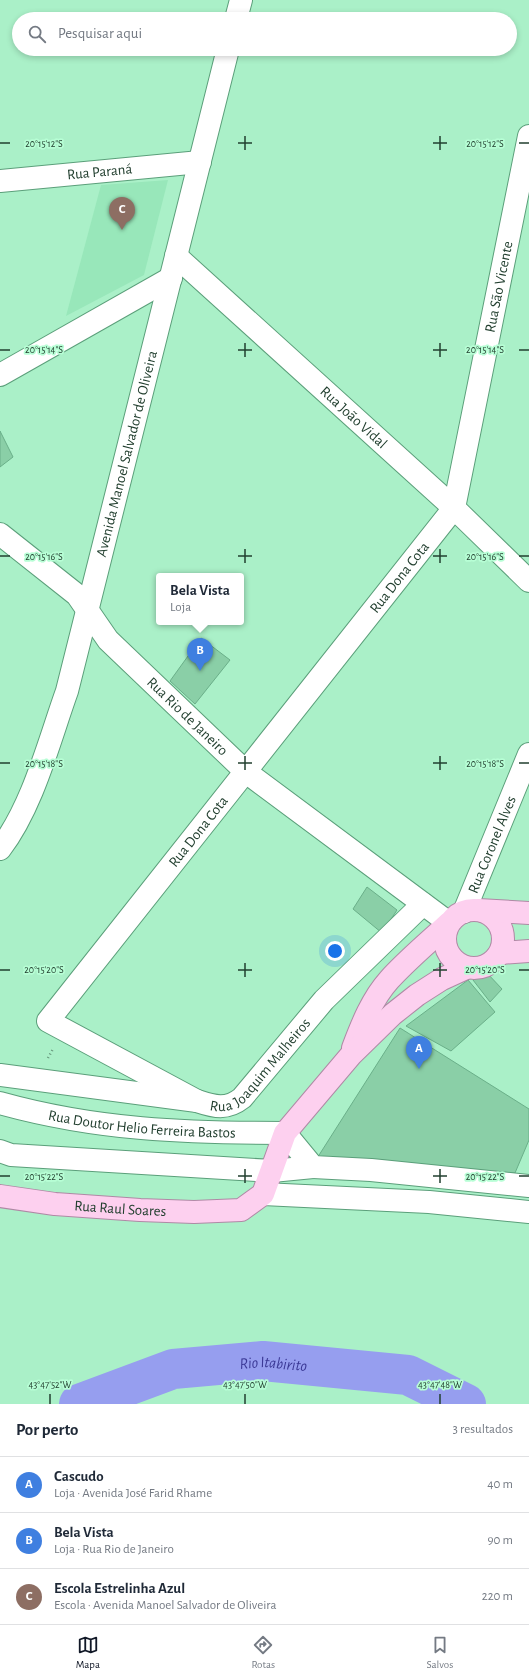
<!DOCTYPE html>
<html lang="pt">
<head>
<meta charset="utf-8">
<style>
  body { margin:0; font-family:"Alegreya Sans",sans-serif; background:#f6f6f7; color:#1f2937 }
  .you { position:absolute; left:335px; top:951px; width:14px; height:14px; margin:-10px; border:3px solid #fff; border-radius:50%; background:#1a73e8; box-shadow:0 0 0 6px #1a73e833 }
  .badge { display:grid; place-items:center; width:26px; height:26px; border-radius:50%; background:#111827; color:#fff; font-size:13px; font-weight:700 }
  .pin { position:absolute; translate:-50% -33px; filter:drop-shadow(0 1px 2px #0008) }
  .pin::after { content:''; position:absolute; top:21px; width:14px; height:12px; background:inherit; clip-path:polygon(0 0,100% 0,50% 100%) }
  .popup { position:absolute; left:156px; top:573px; width:88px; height:52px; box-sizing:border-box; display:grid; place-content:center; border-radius:4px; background:#fff; filter:drop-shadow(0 1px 3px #0005); font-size:13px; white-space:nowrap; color:#747a83 }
  .popup b { font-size:15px; color:#1f2937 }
  .popup::after { content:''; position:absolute; left:50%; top:100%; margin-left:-8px; border:8px solid transparent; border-top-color:#fff }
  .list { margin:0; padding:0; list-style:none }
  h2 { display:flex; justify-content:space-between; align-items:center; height:52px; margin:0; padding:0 16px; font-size:17px }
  h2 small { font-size:13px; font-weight:400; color:#747a83 }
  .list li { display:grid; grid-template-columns:26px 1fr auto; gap:12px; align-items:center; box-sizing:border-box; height:56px; padding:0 16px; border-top:1px solid #e0e1e3 }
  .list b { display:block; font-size:15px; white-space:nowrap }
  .list p { margin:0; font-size:13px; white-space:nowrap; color:#747a83 }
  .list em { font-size:13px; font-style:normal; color:#747a83 }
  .icon { flex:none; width:22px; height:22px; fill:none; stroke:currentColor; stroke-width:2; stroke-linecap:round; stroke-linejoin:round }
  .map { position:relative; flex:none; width:529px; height:1404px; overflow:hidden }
  .search { position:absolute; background:#fff; box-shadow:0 2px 6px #0003; left:12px; right:12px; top:12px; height:44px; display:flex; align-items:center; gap:10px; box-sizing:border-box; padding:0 14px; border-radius:22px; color:#747a83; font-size:15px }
  .sheet { height:220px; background:#fff }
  nav { display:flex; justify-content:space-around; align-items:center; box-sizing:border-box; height:56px; border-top:1px solid #e0e1e3; background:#fff; font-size:11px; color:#747a83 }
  nav a { display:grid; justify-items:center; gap:2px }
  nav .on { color:#111827 }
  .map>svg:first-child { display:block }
</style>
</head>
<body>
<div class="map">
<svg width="529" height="1404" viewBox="0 0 529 1404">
  <rect width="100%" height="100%" fill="#aaf0c8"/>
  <polygon fill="#98e7ba" points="168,180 144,275 66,316 101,185"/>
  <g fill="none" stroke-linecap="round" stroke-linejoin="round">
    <path stroke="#969eef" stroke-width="40" id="s1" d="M 79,1404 L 173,1369 L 263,1361 L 408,1375 L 466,1404"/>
  </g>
  <g fill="#8acfa7" stroke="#6aaf89">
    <polygon points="0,431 13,457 0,467"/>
    <polygon points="201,638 230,660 195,704 170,681"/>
    <polygon points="367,887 397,910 382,933 353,909"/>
    <polygon points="487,973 502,989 490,1002 473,980"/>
    <polygon points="468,980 495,1012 451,1051 406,1026"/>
    <polygon points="400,1028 529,1109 529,1140 515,1173 314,1163"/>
  </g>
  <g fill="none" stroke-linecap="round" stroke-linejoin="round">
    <defs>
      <g id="minor">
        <polyline points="236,19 241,0"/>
        <path id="s2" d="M 0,181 L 200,162"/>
        <path id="s3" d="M 176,256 L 454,508 L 529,581"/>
        <polyline points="0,375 171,278"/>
        <path id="s4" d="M 0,534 L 77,595 L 108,640 L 246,772 L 449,923"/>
        <path id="s5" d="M 0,849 C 33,806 49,741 67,691 L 228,49"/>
        <path id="s6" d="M 464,912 L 529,754"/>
        <path id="s7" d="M 0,1075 L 197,1101 C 215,1107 227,1110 242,1098 L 324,1000 L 423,904"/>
        <path id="s8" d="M 197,1101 L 48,1021 L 454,508 L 529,136"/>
        <path id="s9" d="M 0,1103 C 97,1130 186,1133 285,1133 L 313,1167 L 371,1170 L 529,1186"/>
        <polyline points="0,1151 11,1155 272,1171 313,1167"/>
        <polyline points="263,1194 429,1202 529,1212"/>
      </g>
      <g id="major">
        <circle cx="474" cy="939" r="29"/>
        <polyline points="478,910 529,913"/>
        <polyline points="500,953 529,951"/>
        <path d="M 353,1048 C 362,1024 372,999 389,980 C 407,960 429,942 449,923"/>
        <path id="s10" d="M 0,1196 L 55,1204 L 140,1210 L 194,1212 L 241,1210 L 263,1194 L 285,1133 L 351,1055 L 393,1014 L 417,995 L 442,979 L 466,968"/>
      </g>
    </defs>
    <use href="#minor" stroke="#5b9f7a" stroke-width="24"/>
    <use href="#major" stroke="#af89a5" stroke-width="24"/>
    <polyline stroke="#64957a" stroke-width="2.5" stroke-dasharray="1 3" stroke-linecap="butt" points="48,1058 53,1049"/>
    <use href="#minor" stroke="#fff" stroke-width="22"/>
    <use href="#major" stroke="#fdd0ef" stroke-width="22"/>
  </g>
  <path fill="none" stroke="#223f2f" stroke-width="1.5" d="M 245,136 L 245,150M 440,136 L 440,150M 0,143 L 10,143M 238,143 L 252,143M 433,143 L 447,143M 519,143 L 529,143M 245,343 L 245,357M 440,343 L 440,357M 0,350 L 10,350M 238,350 L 252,350M 433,350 L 447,350M 519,350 L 529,350M 245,549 L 245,563M 440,549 L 440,563M 0,556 L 10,556M 238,556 L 252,556M 433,556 L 447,556M 519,556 L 529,556M 245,756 L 245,770M 440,756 L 440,770M 0,763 L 10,763M 238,763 L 252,763M 433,763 L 447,763M 519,763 L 529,763M 245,963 L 245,977M 440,963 L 440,977M 0,970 L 10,970M 238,970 L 252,970M 433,970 L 447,970M 519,970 L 529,970M 245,1169 L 245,1183M 440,1169 L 440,1183M 0,1176 L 10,1176M 238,1176 L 252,1176M 433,1176 L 447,1176M 519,1176 L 529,1176M 50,1394 L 50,1404M 245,1394 L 245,1404M 440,1394 L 440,1404"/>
  <g text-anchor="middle" stroke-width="3.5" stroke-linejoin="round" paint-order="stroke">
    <g font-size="15" fill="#223f2f" stroke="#b7fed5">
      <text dy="5" stroke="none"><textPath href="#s2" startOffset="100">Rua Paraná</textPath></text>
      <text dy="5" stroke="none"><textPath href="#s8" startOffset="1049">Rua São Vicente</textPath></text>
      <text dy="5" stroke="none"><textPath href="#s3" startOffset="240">Rua João Vidal</textPath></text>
      <text dy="5" stroke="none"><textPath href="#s5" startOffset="417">Avenida Manoel Salvador de Oliveira</textPath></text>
      <text dy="5" stroke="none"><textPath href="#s8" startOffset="735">Rua Dona Cota</textPath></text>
      <text dy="5" stroke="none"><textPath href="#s4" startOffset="263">Rua Rio de Janeiro</textPath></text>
      <text dy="5" stroke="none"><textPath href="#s8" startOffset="411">Rua Dona Cota</textPath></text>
      <text dy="5" stroke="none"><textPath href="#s6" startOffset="73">Rua Coronel Alves</textPath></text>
      <text dy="5" stroke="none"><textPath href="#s7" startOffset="280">Rua Joaquim Malheiros</textPath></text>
      <text dy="5" stroke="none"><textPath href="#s9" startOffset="144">Rua Doutor Helio Ferreira Bastos</textPath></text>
      <text dy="5" stroke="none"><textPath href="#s10" startOffset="121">Rua Raul Soares</textPath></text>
    </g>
    <g font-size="16" font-style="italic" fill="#3b3996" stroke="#b7fed5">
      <text dy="6" stroke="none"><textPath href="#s1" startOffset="201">Rio Itabirito</textPath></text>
    </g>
  </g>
  <g font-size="10" text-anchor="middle" fill="#223f2f" stroke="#b7fed5" stroke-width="3.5" stroke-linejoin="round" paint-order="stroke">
    <text x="44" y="147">20°15'12"S</text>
    <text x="485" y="147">20°15'12"S</text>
    <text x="44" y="353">20°15'14"S</text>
    <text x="485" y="353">20°15'14"S</text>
    <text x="44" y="560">20°15'16"S</text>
    <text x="485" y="560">20°15'16"S</text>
    <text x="44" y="767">20°15'18"S</text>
    <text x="485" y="767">20°15'18"S</text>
    <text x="44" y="973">20°15'20"S</text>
    <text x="485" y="973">20°15'20"S</text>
    <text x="44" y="1180">20°15'22"S</text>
    <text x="485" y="1180">20°15'22"S</text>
    <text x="50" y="1388">43°47'52"W</text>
    <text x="245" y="1388">43°47'50"W</text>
    <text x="440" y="1388">43°47'48"W</text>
  </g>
</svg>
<div class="you"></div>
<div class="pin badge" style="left:419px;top:1069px;background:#3f7fe0">A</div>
<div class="pin badge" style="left:200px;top:671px;background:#3f7fe0">B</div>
<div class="popup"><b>Bela Vista</b>Loja</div>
<div class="pin badge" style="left:122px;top:230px;background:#8d6e63">C</div>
<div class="search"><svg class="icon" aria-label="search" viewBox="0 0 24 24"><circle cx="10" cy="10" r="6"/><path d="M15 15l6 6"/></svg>Pesquisar aqui</div>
</div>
<section class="sheet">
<h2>Por perto<small>3 resultados</small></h2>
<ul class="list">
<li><span class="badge" style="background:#3f7fe0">A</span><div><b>Cascudo</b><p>Loja · Avenida José Farid Rhame</p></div><em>40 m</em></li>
<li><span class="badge" style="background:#3f7fe0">B</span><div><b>Bela Vista</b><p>Loja · Rua Rio de Janeiro</p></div><em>90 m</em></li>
<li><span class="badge" style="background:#8d6e63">C</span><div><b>Escola Estrelinha Azul</b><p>Escola · Avenida Manoel Salvador de Oliveira</p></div><em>220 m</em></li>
</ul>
</section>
<nav>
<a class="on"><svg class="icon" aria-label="map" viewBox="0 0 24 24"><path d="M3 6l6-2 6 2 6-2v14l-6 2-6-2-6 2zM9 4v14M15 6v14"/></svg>Mapa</a>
<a><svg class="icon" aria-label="directions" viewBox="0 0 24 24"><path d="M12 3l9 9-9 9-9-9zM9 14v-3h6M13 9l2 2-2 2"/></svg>Rotas</a>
<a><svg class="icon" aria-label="saved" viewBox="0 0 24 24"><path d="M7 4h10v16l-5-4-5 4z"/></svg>Salvos</a>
</nav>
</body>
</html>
